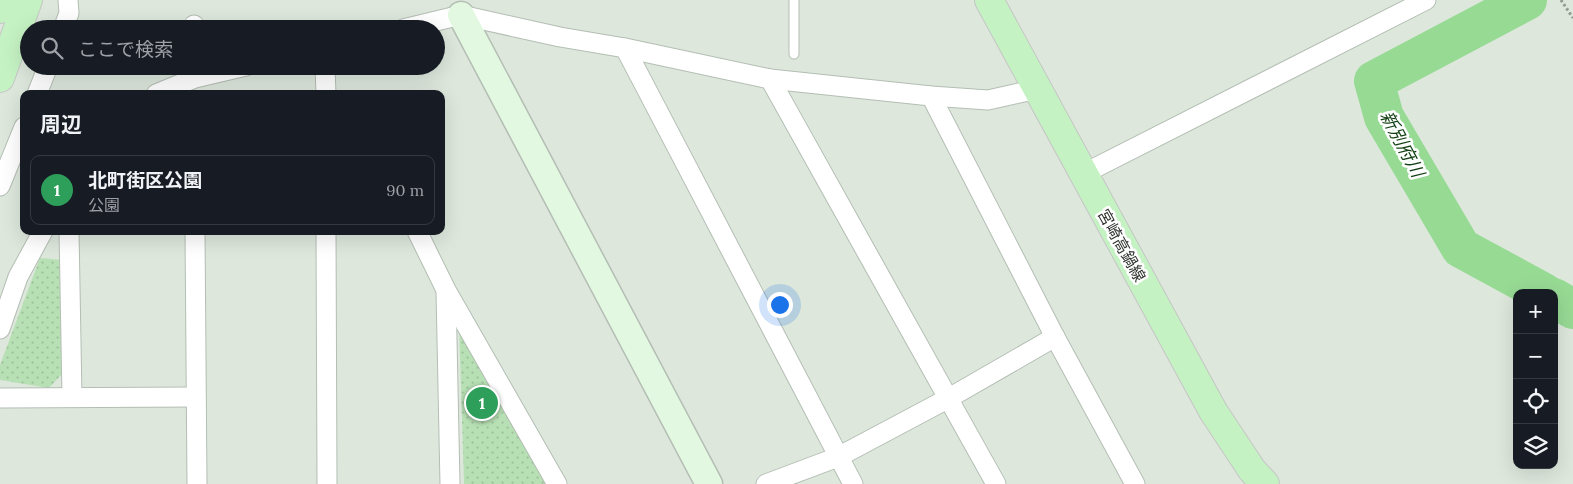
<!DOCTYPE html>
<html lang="ja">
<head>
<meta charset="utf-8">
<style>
  body { margin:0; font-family:Lora,"Noto Sans JP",serif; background:#242831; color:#f1f3f6 }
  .controls { position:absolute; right:15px; bottom:15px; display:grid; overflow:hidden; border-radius:10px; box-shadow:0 5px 20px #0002 }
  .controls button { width:45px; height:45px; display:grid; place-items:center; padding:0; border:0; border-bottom:1px solid #363941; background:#171b24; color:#f1f3f6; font:25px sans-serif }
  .you { position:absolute; left:779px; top:304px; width:18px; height:18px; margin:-12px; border:4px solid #fff; border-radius:50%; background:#1a73e8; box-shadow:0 0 0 8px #1a73e833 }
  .badge { display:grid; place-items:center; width:32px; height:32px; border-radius:50%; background:#8c9099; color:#fff; font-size:16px; font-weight:700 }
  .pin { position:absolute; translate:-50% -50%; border:2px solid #fff; box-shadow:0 1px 5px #0006 }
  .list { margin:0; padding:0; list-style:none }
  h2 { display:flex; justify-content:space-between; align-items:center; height:65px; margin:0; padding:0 20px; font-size:21px }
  h2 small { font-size:16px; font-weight:400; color:#9ea1a6 }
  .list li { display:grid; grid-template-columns:32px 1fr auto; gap:15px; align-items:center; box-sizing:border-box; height:70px; margin:0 10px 10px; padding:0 10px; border:1px solid #363941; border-radius:10px }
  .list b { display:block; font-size:19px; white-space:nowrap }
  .list p { margin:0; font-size:16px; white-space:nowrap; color:#9ea1a6 }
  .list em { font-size:16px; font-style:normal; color:#9ea1a6 }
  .icon { flex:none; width:28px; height:28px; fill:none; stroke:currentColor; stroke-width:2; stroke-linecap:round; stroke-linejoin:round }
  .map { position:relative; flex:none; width:1573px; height:484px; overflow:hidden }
  .search { position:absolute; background:#171b24; box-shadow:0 5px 20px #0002; left:20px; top:20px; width:425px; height:55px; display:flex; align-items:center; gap:12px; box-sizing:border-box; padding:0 18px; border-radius:28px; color:#9ea1a6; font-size:19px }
  .panel { position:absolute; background:#171b24; box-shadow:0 5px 20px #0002; left:20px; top:90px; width:425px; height:145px; border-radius:10px }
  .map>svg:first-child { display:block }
</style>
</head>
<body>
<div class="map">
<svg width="1573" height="484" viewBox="0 0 1573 484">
  <defs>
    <pattern id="park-dots" width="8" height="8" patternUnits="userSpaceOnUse" patternTransform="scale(1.25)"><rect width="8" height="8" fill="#b7e0b4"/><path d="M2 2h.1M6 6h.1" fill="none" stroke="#9ec19b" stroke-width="1.8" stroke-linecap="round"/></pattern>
  </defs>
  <rect width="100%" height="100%" fill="#dde7dc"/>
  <g fill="url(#park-dots)">
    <polygon points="40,258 62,260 64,372 49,388 0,380 0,365"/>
    <polygon points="459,322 546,484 464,484"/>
  </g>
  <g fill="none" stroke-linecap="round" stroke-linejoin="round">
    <g stroke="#97da94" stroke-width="40">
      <polyline points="1527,0 1374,81 1384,117 1461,248 1544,293"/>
      <polyline points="1554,298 1573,309"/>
    </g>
    <defs>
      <polyline id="lane" points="794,54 794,0"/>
      <g id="street">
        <polyline points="194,25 194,29"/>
        <polyline points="63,29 69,13 68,0"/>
        <polyline points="403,29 461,15 560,37 625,48 770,79 931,96 988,100 1037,89"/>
        <polyline points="625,48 853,484"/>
        <polyline points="325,66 326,94"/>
        <polyline points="770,79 996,484"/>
        <polyline points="37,94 48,66"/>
        <polyline points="156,94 195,78 246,66"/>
        <polyline points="931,96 1055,337 1135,484"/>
        <polyline points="1083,174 1426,0"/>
        <polyline points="0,186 24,127"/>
        <polyline points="69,231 72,397"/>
        <polyline points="195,231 197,484"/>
        <polyline points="326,231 327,484"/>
        <polyline points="417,231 446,290 557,484"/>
        <polyline points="446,291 450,484"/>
        <polyline points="0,329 18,277 43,231"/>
        <polyline points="0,398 196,397"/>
        <polyline points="766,484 838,457 949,398 1055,337"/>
      </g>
      <polyline id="secondary" points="461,15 709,484"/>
      <g id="primary">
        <polyline points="989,0 1213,411 1252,470 1265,484"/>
        <polyline points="0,9 3,0"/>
        <polyline points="0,78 28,0"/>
      </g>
    </defs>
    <use href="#lane" stroke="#b4beb4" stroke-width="11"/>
    <use href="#street" stroke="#b4beb4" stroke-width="21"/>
    <use href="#secondary" stroke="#b4beb4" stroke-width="29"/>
    <use href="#primary" stroke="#c5c6c5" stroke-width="30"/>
    <polyline stroke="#929a92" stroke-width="3" stroke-dasharray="2.5 2.5" stroke-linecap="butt" points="1561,0 1573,18"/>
    <use href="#lane" stroke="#fff" stroke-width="9"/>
    <use href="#street" stroke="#fff" stroke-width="19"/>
    <use href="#secondary" stroke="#e2f8e1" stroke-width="26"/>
    <use href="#primary" stroke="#c5f2c3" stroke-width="28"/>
  </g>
  <g text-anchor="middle" stroke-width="5" stroke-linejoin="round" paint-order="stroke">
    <g font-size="16" fill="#303430" stroke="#fff">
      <text transform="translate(1122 245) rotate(61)" y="6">宮崎高鍋線</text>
    </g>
    <g font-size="18" font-style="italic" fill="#113f12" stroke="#fff">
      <text transform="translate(1402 144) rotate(62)" y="6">新別府川</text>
    </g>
  </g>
</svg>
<div class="controls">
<button>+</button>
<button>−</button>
<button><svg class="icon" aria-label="locate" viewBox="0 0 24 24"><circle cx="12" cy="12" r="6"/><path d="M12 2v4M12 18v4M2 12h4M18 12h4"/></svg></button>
<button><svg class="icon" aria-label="layers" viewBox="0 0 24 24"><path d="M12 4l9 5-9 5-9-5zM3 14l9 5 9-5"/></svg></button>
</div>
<div class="you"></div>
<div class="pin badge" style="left:482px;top:403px;background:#2e9e5b">1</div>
<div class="search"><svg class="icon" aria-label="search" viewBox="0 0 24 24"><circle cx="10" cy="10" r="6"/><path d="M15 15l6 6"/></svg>ここで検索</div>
<section class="panel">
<h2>周辺<small></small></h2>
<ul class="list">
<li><span class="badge" style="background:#2e9e5b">1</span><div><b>北町街区公園</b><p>公園</p></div><em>90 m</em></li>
</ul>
</section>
</div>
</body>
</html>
